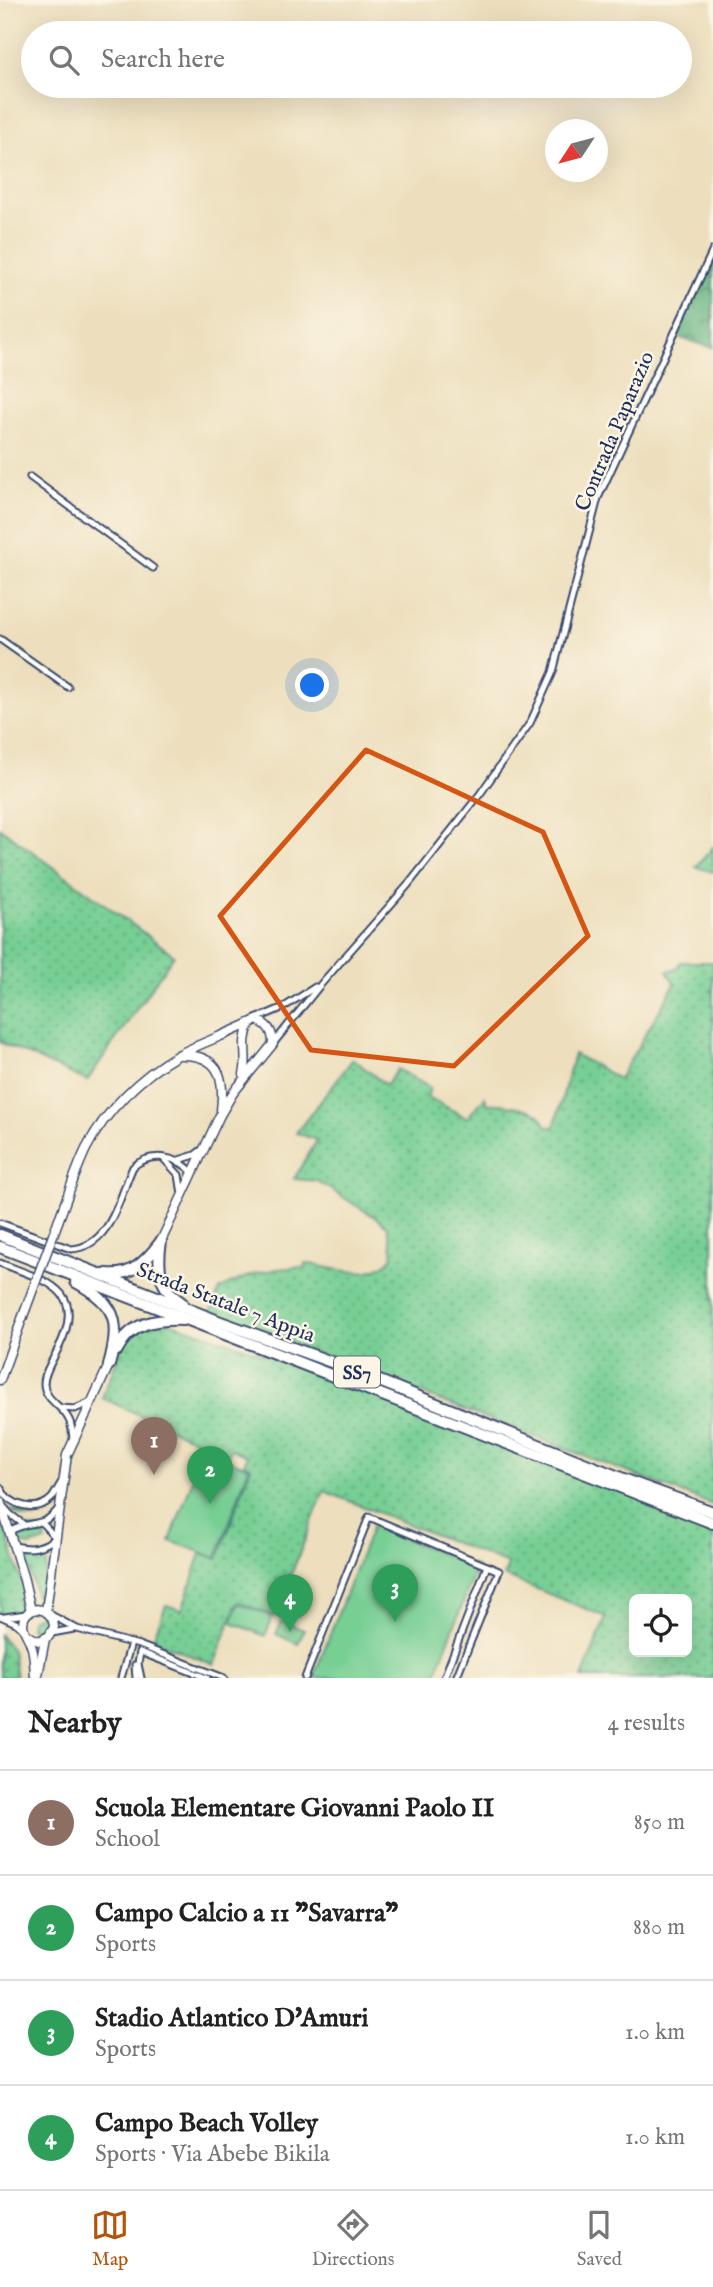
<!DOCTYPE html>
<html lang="en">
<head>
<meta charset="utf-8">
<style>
  body { margin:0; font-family:"IM FELL English",serif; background:#f2f2f2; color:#222 }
  .controls { position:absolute; right:21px; bottom:21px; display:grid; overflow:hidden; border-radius:10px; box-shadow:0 7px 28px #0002 }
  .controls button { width:63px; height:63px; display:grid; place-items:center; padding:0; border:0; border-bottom:2px solid #e0e0e0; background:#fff; color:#222; font:35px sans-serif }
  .compass { position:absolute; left:545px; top:119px; width:63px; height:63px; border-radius:50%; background:#fff; box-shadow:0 7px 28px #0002; rotate:234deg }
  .you { position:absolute; left:313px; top:686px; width:24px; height:24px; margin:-18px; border:5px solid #fff; border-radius:50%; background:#1a73e8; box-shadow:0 0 0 10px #1a73e833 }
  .badge { display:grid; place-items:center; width:46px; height:46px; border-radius:50%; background:#b45309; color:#fff; font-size:23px; font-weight:700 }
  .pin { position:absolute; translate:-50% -58px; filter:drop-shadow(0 2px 4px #0008) }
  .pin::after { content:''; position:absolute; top:37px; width:24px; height:21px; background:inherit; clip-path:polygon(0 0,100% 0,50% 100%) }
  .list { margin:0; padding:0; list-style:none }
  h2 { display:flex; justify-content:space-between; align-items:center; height:91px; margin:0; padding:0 28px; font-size:30px }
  h2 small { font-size:23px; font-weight:400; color:#767676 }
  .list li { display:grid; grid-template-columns:46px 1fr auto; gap:21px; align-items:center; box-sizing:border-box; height:105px; padding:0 28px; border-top:2px solid #e0e0e0 }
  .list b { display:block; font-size:26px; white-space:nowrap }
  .list p { margin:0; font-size:23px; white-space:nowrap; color:#767676 }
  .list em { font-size:23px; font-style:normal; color:#767676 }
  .icon { flex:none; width:38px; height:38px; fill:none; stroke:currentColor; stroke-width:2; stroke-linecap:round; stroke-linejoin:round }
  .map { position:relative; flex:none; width:713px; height:1678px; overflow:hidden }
  .search { position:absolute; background:#fff; box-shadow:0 7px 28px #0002; left:21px; right:21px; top:21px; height:77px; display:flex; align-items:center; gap:18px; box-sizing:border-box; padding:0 24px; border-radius:38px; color:#767676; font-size:26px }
  .sheet { height:511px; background:#fff }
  nav { display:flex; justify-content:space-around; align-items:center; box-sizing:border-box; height:98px; border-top:2px solid #e0e0e0; background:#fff; font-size:19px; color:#767676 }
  nav a { display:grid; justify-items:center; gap:4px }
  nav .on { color:#b45309 }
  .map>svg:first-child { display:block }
</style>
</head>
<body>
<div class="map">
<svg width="713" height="1678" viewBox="0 0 713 1678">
  <defs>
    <pattern id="grass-dots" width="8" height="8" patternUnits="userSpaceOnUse" patternTransform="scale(1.75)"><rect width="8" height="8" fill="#77cf94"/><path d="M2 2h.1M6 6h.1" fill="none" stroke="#61a87c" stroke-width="1.8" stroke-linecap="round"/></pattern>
    <pattern id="forest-crowns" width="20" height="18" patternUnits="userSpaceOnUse" patternTransform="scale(1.75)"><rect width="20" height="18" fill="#61b27e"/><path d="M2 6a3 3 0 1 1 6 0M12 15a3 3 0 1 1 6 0" fill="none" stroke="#4f916a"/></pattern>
  </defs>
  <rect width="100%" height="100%" fill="#fcf5e5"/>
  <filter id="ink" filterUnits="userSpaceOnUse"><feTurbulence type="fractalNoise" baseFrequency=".0143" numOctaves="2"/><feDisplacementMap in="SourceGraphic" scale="14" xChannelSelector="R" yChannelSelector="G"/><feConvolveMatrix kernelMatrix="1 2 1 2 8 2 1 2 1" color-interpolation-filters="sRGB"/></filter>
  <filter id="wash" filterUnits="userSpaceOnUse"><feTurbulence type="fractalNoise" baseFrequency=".00686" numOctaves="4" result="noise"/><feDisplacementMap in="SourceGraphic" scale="28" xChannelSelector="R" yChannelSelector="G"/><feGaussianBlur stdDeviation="1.57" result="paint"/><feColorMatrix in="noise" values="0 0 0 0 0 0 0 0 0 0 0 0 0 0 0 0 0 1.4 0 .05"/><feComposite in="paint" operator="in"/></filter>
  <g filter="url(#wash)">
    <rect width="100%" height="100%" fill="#eddfbd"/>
    <g fill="url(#grass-dots)" stroke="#497f79" stroke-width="2" fill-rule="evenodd">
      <polygon points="0,828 174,955 87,1081 0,1042"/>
      <polygon points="713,847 713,872 696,867"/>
      <path d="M 680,962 L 713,962 L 713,1505 L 211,1313 L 219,1290 C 246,1274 274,1267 306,1267 L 305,1263 C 334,1268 374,1283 393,1256 L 388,1227 L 378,1219 L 317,1181 L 294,1179 L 317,1140 L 296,1133 L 353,1059 L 386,1085 L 398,1069 L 430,1088 L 427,1097 L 467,1118 L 485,1097 L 487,1104 C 499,1103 531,1107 540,1116 C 542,1117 545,1124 546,1126 L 554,1128 L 574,1054 L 619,1079 L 675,984 L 667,971 L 678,969 Z"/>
      <path d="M 169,1322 L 307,1368 L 556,1464 L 588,1481 L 606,1485 L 713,1526 L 713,1678 L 582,1678 L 606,1617 L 504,1576 L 508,1564 L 324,1491 L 275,1616 L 238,1602 L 214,1665 L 158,1642 L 154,1636 L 166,1605 L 182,1610 L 201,1553 L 218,1559 L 251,1467 L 244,1464 L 247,1456 L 231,1449 L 228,1455 L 102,1398 L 123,1344 L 144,1326 ZM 634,1599 L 687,1599 L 687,1652 L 634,1652 Z"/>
      <path d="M 49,1508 L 51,1511 C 41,1520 22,1521 12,1510 L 30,1513 Z"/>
      <polygon points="0,1512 31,1611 0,1616"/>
      <polygon points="29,1528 44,1531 46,1541 30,1546 20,1544 18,1534"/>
      <polygon points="41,1555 45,1556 47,1561 41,1600 38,1602 27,1563 31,1557"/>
      <circle cx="39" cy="1625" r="9"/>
      <polygon points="0,1635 12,1650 16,1678 0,1678"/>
    </g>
    <polygon fill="url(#forest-crowns)" stroke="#3e706e" stroke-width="2" points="713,261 713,348 677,337"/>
    <g fill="#77cf94" stroke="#497f79" stroke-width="2">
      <polygon points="203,1451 249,1467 217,1558 170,1541"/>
      <polygon points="372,1526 477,1567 434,1678 313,1678"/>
      <polygon points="239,1603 273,1617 265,1636 231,1622"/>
      <polygon points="282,1621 304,1630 298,1644 276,1634"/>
    </g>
  </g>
  <g filter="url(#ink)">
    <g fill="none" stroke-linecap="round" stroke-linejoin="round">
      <defs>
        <g id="street">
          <polyline points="30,477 153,568"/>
          <polyline points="0,639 68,687"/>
          <polyline points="256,1019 284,1007 315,987"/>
          <polyline points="273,1044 321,984 408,885 480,794 530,723 553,672 598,498 713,250"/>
          <polyline points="163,1158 179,1175 182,1194"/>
          <polyline points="179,1160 195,1155 204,1148"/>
          <path d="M 0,1223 L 71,1249 C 111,1247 119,1197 133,1167 C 151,1151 178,1156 193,1173"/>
          <path d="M 0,1263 C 46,1281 89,1289 58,1349 C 53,1360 44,1372 44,1384 C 45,1400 61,1405 68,1418 C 72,1424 72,1431 73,1439"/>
          <polyline points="61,1408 75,1409 91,1402"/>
          <path d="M 0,1487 C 9,1506 36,1514 52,1498 C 55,1494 58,1488 61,1483"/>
          <polyline points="2,1505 10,1514 23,1524"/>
          <path d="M 9,1532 C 31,1518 43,1530 59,1508"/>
          <path d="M 14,1546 C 31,1550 42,1548 56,1538 L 42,1523"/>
          <polyline points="51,1615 77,1629 139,1645 224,1678"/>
          <polyline points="0,1616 16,1623 24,1630"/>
          <polyline points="5,1617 26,1614"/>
          <polyline points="52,1633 74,1629"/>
          <polyline points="135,1665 136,1678"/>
          <polyline points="121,1678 131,1643"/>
          <polyline points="141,1678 138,1664 140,1652 207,1678"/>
          <polyline points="305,1678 369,1517 487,1566"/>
          <polyline points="444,1678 487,1566 499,1571 456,1678"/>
        </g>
        <g id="secondary">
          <path d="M 182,1055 C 220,1055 225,1078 221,1110"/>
          <path d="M 244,1074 C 249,1054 240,1046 250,1023"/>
          <path d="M 59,1219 C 68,1196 75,1172 86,1149 C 105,1111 141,1076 178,1055 C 203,1042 231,1033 256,1020 C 268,1024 273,1031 273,1044 L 233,1093 L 220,1115 L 161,1241"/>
          <polyline points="0,1380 22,1319"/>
          <polyline points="0,1501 24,1580 31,1611"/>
          <polyline points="46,1611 67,1455 109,1365"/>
          <path d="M 28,1636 L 39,1641 L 49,1636 L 54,1627 C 53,1605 24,1603 23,1624 C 23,1632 29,1637 31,1645 C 35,1655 34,1667 35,1678"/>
          <polyline points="38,1675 45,1639"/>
        </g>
        <g id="highway">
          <polyline points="0,1235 218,1321 337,1364 636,1484 713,1512"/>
          <path d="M 161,1241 C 157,1266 158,1288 182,1303"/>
          <polyline points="0,1247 713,1523"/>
          <path d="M 107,1274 C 131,1277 146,1261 159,1244"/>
          <path d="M 76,1282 C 117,1304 121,1322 109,1365"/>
          <path d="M 117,1350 C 131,1322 155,1319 183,1320"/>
        </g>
      </defs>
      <use href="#street" stroke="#3a496c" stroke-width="9"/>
      <use href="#secondary" stroke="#3a496c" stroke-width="11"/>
      <use href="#highway" stroke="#3a496c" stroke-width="14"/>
      <use href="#street" stroke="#fff" stroke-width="5"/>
      <use href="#secondary" stroke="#fff" stroke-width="8"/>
      <use href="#highway" stroke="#fff" stroke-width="10"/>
      <defs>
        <polyline id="secondary-bridge" points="22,1319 59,1219"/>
      </defs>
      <use href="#secondary-bridge" stroke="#3a496c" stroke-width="11" stroke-linecap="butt"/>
      <use href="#secondary-bridge" stroke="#fff" stroke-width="8"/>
    </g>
  </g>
  <path fill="none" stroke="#d45514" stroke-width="5" stroke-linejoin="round" d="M 366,750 L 543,832 L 588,936 L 454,1066 L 311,1050 L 220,916 Z"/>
  <g text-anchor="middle" stroke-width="5" stroke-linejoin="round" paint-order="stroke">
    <rect fill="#fcf5e5" stroke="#5e6a86" stroke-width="2" x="334" y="1356.5" width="46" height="31" rx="5"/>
    <g font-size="19" font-weight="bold" fill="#1b2f5e">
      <text x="357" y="1379">SS7</text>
    </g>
    <g font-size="21" fill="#1b2f5e" stroke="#fcf5e5">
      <text transform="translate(614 431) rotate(-67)" y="7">Contrada Paparazio</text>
      <text transform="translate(226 1302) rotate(21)" y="7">Strada Statale 7 Appia</text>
    </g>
  </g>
</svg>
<div class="controls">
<button><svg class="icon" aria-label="locate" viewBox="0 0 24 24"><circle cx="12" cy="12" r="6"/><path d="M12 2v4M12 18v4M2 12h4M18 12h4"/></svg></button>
</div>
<svg class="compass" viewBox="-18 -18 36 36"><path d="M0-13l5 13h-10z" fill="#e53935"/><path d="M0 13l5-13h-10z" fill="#767676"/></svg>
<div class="you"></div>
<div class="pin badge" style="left:154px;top:1475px;background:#8d6e63">1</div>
<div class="pin badge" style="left:210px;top:1504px;background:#2e9e5b">2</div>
<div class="pin badge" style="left:395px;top:1622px;background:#2e9e5b">3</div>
<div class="pin badge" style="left:290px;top:1632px;background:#2e9e5b">4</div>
<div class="search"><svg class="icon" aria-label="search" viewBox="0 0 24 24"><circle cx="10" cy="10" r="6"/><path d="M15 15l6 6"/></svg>Search here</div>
</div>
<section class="sheet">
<h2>Nearby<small>4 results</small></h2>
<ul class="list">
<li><span class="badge" style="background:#8d6e63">1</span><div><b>Scuola Elementare Giovanni Paolo II</b><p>School</p></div><em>850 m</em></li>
<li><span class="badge" style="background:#2e9e5b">2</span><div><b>Campo Calcio a 11 &quot;Savarra&quot;</b><p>Sports</p></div><em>880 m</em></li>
<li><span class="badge" style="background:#2e9e5b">3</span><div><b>Stadio Atlantico D'Amuri</b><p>Sports</p></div><em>1.0 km</em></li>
<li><span class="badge" style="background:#2e9e5b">4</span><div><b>Campo Beach Volley</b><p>Sports · Via Abebe Bikila</p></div><em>1.0 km</em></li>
</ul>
</section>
<nav>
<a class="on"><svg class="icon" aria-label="map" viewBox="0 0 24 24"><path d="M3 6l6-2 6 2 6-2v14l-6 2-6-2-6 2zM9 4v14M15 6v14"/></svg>Map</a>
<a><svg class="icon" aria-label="directions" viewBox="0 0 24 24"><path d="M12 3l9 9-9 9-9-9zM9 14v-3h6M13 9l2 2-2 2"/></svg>Directions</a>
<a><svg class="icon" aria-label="saved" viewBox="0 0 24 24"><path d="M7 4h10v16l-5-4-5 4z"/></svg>Saved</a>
</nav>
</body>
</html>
